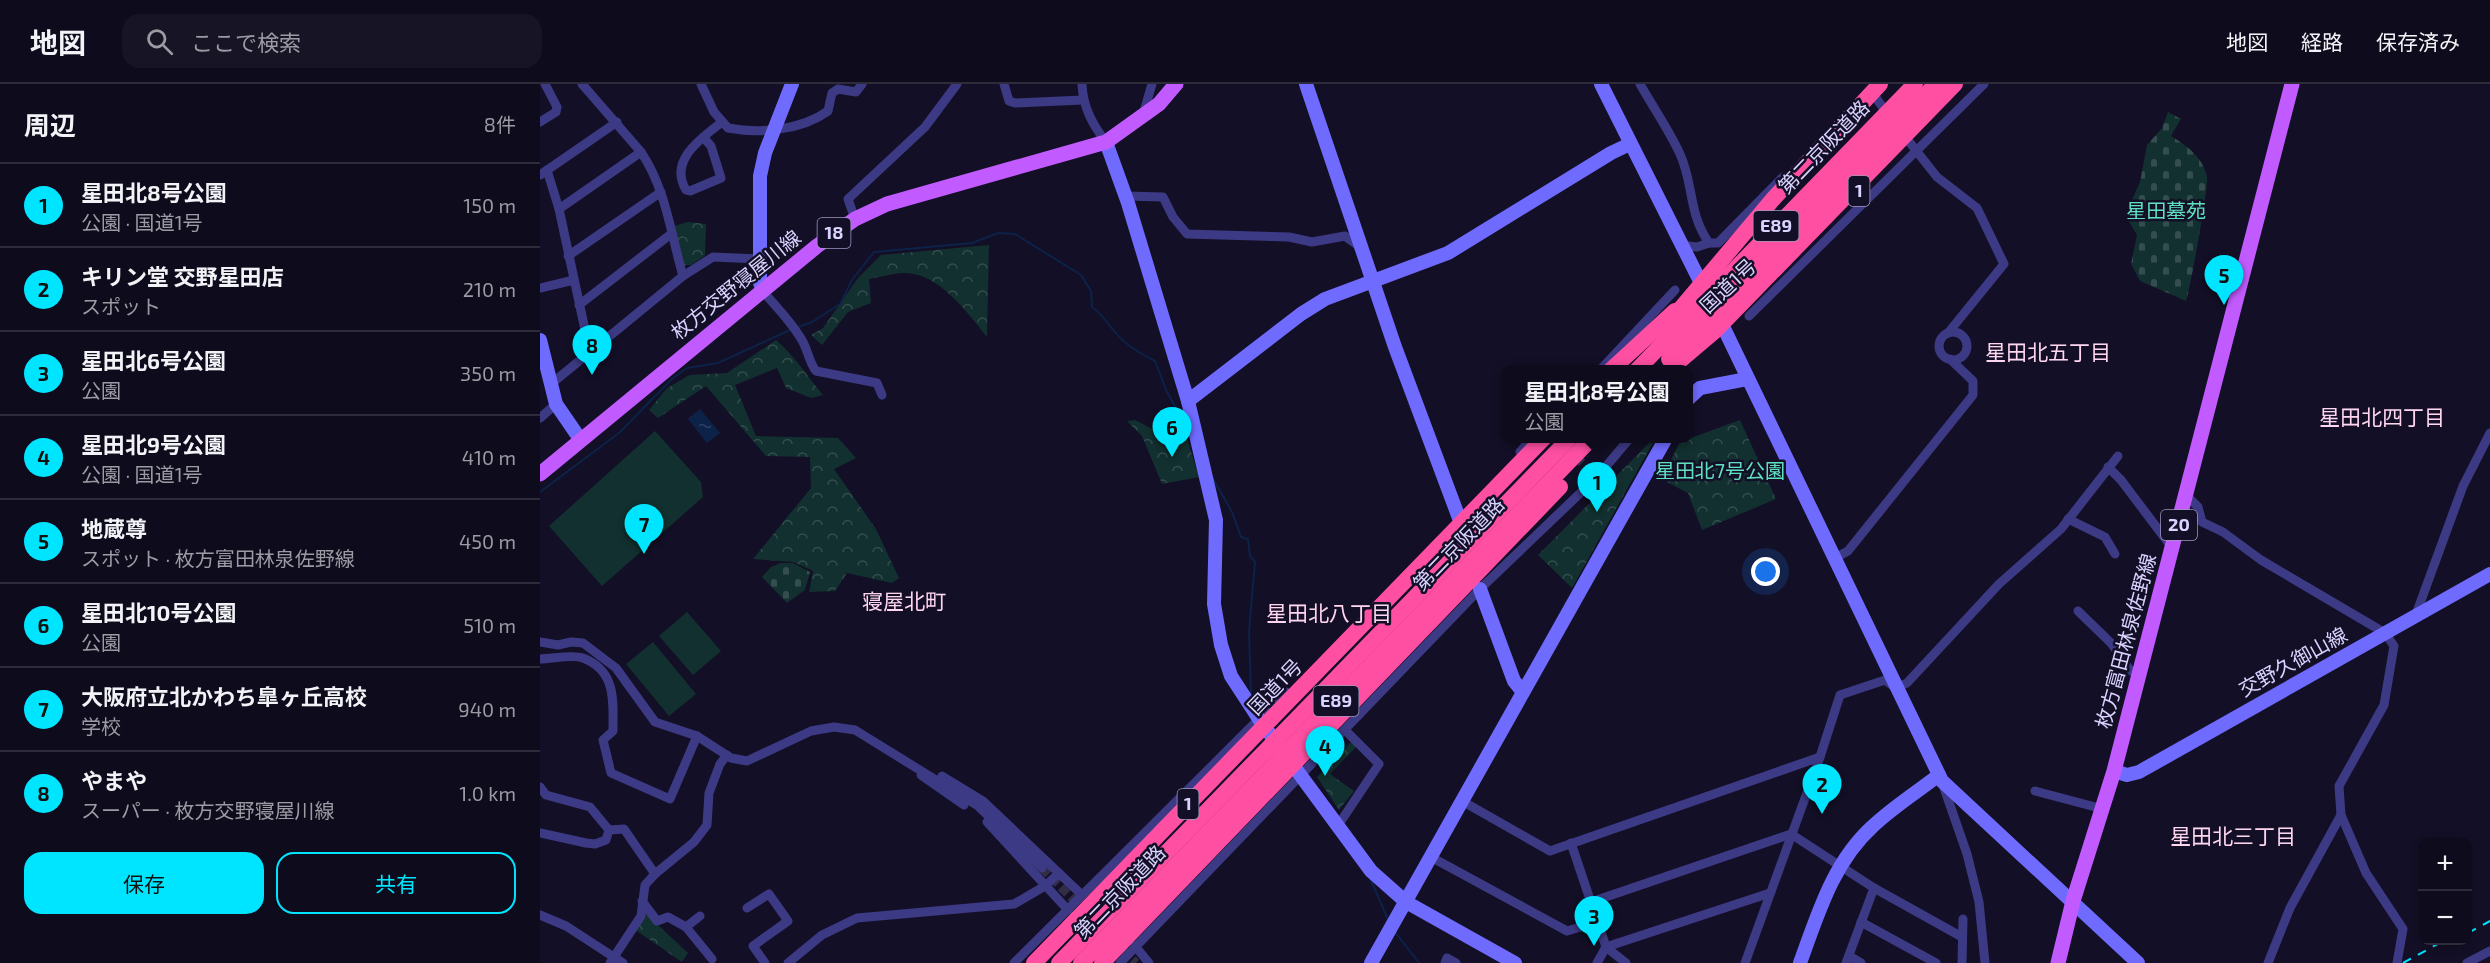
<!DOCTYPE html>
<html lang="ja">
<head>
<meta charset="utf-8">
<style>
  body { margin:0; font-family:"Exo 2","Noto Sans JP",sans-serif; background:#171425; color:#f1f3f6 }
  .controls { position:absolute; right:18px; bottom:18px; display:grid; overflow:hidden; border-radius:12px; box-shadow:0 3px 9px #0003 }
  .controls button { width:54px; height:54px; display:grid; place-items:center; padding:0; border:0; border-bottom:2px solid #2e2b3b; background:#0e0b1c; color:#f1f3f6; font:30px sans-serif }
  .you { position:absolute; left:1226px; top:488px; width:21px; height:21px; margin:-15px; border:4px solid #fff; border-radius:50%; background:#1a73e8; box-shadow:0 0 0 9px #1a73e833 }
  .badge { display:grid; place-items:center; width:39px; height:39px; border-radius:50%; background:#00e5ff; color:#111; font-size:20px; font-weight:700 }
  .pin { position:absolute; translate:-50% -50px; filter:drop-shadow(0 2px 3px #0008) }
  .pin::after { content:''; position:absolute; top:32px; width:21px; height:18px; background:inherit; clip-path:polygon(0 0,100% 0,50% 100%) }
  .popup { position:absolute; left:961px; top:281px; width:192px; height:78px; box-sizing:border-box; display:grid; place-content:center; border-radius:12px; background:#0e0b1c; filter:drop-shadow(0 2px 4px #0005); font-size:20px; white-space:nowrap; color:#9b9ba3 }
  .popup b { font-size:22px; color:#f1f3f6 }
  .popup::after { content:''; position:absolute; left:50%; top:100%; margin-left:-12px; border:12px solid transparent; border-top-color:#0e0b1c }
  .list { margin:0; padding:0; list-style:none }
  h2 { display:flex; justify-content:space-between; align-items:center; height:78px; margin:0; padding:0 24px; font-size:26px }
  h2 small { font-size:20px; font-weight:400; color:#9b9ba3 }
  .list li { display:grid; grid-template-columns:39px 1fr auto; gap:18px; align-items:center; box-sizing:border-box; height:84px; padding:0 24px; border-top:2px solid #2e2b3b }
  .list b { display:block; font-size:22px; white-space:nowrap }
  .list p { margin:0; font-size:20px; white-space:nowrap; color:#9b9ba3 }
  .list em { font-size:20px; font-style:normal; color:#9b9ba3 }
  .actions { display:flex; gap:12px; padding:18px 24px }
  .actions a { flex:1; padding:14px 0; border:2px solid #00e5ff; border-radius:18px; text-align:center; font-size:21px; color:#00e5ff }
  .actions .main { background:#00e5ff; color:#111 }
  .icon { flex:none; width:33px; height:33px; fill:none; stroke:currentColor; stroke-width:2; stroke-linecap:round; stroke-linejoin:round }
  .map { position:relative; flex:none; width:1950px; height:879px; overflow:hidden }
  header { display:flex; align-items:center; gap:36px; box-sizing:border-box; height:84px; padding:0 30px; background:#0e0b1c; border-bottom:2px solid #2e2b3b }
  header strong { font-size:28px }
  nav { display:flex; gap:33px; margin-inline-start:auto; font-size:21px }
  .search { width:420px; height:54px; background:#171425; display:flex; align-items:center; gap:15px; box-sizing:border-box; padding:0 21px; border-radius:18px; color:#9b9ba3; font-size:22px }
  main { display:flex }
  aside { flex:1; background:#0e0b1c }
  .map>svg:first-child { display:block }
</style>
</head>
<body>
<header>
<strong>地図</strong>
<div class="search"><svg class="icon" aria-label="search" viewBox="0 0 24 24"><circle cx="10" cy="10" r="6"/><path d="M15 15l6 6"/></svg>ここで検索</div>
<nav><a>地図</a><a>経路</a><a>保存済み</a></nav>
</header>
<main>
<aside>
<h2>周辺<small>8件</small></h2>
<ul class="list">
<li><span class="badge">1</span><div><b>星田北8号公園</b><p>公園 · 国道1号</p></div><em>150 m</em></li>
<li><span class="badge">2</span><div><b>キリン堂 交野星田店</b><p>スポット</p></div><em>210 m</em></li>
<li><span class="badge">3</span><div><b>星田北6号公園</b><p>公園</p></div><em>350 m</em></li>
<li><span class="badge">4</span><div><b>星田北9号公園</b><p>公園 · 国道1号</p></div><em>410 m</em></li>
<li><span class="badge">5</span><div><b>地蔵尊</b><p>スポット · 枚方富田林泉佐野線</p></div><em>450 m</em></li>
<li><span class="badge">6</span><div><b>星田北10号公園</b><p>公園</p></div><em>510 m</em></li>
<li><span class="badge">7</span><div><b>大阪府立北かわち皐ヶ丘高校</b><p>学校</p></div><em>940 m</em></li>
<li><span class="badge">8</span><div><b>やまや</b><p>スーパー · 枚方交野寝屋川線</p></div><em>1.0 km</em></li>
</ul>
<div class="actions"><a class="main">保存</a><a>共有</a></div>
</aside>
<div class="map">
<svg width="1950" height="879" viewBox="0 0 1950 879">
  <defs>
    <pattern id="forest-crowns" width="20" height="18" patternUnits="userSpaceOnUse" patternTransform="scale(1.5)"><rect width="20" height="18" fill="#12302f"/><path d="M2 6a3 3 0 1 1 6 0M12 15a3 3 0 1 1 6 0" fill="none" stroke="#344d4e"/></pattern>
    <pattern id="cemetery-stones" width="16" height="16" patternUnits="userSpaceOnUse" patternTransform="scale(1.5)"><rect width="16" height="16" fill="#12302f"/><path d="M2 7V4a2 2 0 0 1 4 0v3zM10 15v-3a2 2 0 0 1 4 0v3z" fill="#344d4e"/></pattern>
    <pattern id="water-ripples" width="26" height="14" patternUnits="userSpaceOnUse" patternTransform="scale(1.5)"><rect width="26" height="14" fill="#0c2248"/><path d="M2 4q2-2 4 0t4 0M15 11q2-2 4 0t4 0" fill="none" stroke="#2f4163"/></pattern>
  </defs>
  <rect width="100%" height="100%" fill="#130f26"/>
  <g fill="url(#forest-crowns)">
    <polygon points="148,138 166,140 165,172 151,181 143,181 134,142"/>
    <path d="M 449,161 L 447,253 C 427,228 398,187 362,189 C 351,190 340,193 329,195 L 331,219 L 308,228 L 282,261 L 271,251 L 283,244 L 318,194 L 341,171 Z"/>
    <path d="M 236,256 C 255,272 267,292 283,311 L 271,314 L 246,304 L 237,284 L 195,301 L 216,352 L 298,354 L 316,374 L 294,385 L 336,445 L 359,494 L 352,499 L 307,489 L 295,507 L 269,508 L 273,487 L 253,478 L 213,475 L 271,404 L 270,373 L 226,372 L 166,302 L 118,334 L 109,326 L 127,304 L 150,291 L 187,289 Z"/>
    <polygon points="595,336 618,348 644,345 659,393 622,400 602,352 587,337"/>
    <polygon points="1200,336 1236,415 1162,446 1148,409 1121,395 1140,358"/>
    <polygon points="1113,355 1115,355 1032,504 998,471"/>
    <polygon points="812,657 816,663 790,690 814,707 799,726 777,693"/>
    <polygon points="103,827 148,869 142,878 94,845"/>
  </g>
  <g fill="url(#cemetery-stones)">
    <path d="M 1628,28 L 1641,35 L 1631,52 C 1647,62 1663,73 1667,93 C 1669,101 1650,206 1646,217 L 1600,197 L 1591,180 L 1597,151 L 1587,134 L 1587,127 L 1600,98 L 1607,61 L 1622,44 Z"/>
    <polygon points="241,479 253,479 270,488 265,506 247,519 222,493 231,483"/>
  </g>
  <g fill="#12302f">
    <polygon points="115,347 161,398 163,413 62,502 9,442"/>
    <polygon points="147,528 181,567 153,591 119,552"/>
    <polygon points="113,558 156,610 129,632 86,580"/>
  </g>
  <polygon fill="url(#water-ripples)" points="160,325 180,349 167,359 148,335"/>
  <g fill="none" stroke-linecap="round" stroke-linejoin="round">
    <g stroke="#0c2248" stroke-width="2">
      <path d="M 258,243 L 272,238 L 300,220 L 312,196 L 334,168 L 432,159 L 458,149 L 475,150 L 541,191 L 551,207 L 552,223 C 563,231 566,238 575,248 C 585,261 601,270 615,277 L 627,308 L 648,345"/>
      <polyline points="672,393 692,428 701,453 708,455 710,472 715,478 709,547 711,611"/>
      <polyline points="0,408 79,349 132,295 147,284 178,279 252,245"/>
      <polyline points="830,794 849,838"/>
      <polyline points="855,848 879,879"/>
    </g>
    <g stroke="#312d47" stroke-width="9" stroke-dasharray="9 4.5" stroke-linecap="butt">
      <polyline points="1016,354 1057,393"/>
      <polyline points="502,784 540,822"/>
      <polyline points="583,866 596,879"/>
    </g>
    <g stroke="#3d3a85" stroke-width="9">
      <polyline points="42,0 101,68"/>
      <path d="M 161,0 L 174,28 L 188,44 C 220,50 262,46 288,27 L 292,9 L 298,5 L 316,8 L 322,0"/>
      <polyline points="464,0 469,17 475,19 543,16"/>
      <path d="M 542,0 C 543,23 552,40 566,58"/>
      <path d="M 1100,0 C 1113,23 1129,46 1140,70 C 1154,101 1148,129 1169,159 L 1178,159 L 1243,93"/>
      <polyline points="1331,7 1349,32"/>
      <polyline points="603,31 612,0"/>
      <polyline points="0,38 16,28 17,23 5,0"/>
      <polyline points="1363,50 1397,93 1437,124 1464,180 1408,249"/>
      <path d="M 163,53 L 171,62 L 181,94 L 150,107 L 146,106 C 128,76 162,54 182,38"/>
      <polyline points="7,86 19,125 50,269"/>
      <polyline points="0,91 77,38"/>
      <polyline points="586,112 623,113 633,133 647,150 749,153 772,158 805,152 816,160 820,159"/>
      <polyline points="315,135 308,115 385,43 417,0"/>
      <polyline points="1140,161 1157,163 1169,159"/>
      <polyline points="28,172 121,108"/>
      <polyline points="143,192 173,173 219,175"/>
      <polyline points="0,204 34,196"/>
      <path d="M 223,207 C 235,222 250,236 260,253 C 268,264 268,277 276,287 L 337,299 L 342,311"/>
      <polyline points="39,221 131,150"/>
      <polyline points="1209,232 1444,0"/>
      <circle cx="1413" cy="262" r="14"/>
      <polyline points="1060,286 1135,206"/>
      <path d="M 11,300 L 143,192 C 131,151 126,105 101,68 L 19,125"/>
      <polyline points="0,334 16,320"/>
      <polyline points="980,368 992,354"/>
      <polyline points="1568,383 1581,396 1633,465"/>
      <polyline points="1647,412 1658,423 1662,438 1683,448 1721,476 1845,549 1854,562 1844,621 1799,702 1801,731 1826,789 1863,845 1857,879"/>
      <polyline points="1528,435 1565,453 1575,470"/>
      <polyline points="1293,475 1308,467 1433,311 1433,297 1410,275"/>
      <polyline points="1538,527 1571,559 1590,586 1599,592"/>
      <polyline points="1875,533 1923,402 1950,349"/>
      <polyline points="0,558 18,561 31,558 43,559 76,584 115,638 157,652 191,674 207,677 271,647 294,643 315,646 438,722 502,784"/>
      <path d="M 0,575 C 12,575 32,570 43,574 C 77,587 73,618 73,647 L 63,656 L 71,689 L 130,715 L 157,652"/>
      <polyline points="381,691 424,721"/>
      <polyline points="402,692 443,717 542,811"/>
      <polyline points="1403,701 1427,770 1439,818 1445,879"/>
      <polyline points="0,703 6,711 50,723 69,746 66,756 55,760 46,759 0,749"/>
      <polyline points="1495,707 1563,725"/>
      <polyline points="922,717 1010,767 1280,673"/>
      <polyline points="447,738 528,826"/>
      <polyline points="797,743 839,680 805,646"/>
      <polyline points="69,746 84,745 115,790"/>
      <polyline points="1031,759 1066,863 1086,879"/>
      <polyline points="891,773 1027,847 1058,838"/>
      <polyline points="102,817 117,837 128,833 146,843 172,875"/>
      <polyline points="1051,818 1251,750 1334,804 1422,853"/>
      <polyline points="207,824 229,810 248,837 213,862 225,879"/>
      <polyline points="0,831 26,842 83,879"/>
      <polyline points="1321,838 1396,879"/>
      <polyline points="146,843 160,832"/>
      <polyline points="595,862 609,879"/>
      <polyline points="1309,872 1321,879"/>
      <polyline points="70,879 101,832 105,801 115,790 154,758 167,741 169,709 180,680 187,671"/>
      <polyline points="248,879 282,851 317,834 474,820 505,802 519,789"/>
      <polyline points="474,879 746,608"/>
      <polyline points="580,879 940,505 1057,393 1090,354"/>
      <polyline points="905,879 907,874 916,879"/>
      <polyline points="1057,879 1066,863 1230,809"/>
      <polyline points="1205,879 1280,673 1300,611 1345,596 1356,604 1367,599 1459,500 1521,445 1578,372"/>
      <polyline points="1306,879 1334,804"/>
      <polyline points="1422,879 1423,835"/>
      <polyline points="1728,879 1750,824 1801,731"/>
      <polyline points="1927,879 1950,867"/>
    </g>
    <g stroke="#6f6bff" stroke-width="14">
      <polyline points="766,0 855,263 919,434"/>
      <polyline points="1061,0 1165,207"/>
      <polyline points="566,58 588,119 648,317"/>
      <polyline points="223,207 220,199 220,92 225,69 252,0"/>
      <polyline points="1178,232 1402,697 1598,879"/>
      <polyline points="0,256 16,320 40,355"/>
      <polyline points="1148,315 1160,304 1207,295"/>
      <polyline points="940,505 974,597 983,608"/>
      <polyline points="1574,687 1587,691 1599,688 1950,490"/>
      <polyline points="831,879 1126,354"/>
      <polyline points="975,879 866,818 831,787 719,635 691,592 681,561 674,520 676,436 648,317 761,230 785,215 908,169 1071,69 1090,60"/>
      <path d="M 1260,879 C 1278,830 1293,778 1333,742 C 1353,723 1377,708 1399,691"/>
    </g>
    <g stroke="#c25bff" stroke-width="15">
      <polyline points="0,390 277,162 315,135 347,120 566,58 619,20 636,0"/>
      <polyline points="1518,879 1533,817 1574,687 1752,0"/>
    </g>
    <polyline stroke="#ff4fa3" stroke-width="16" points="1071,286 1135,227"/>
    <g stroke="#00e5ff" stroke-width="2" stroke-dasharray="9 8" stroke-linecap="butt">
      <polyline points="1928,849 1950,837"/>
      <polyline points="1863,879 1905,856"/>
    </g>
    <g stroke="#ff4fa3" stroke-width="16">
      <polyline points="1126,242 1234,114 1340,0"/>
      <polyline points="1129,275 1396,0"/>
      <polyline points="1097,286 1375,0"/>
      <polyline points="1129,286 1175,247 1415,0"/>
      <polyline points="494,879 1004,354"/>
      <polyline points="519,879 1030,354"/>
      <polyline points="541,879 1052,354"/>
      <polyline points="562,879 1020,403"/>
    </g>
  </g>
  <g text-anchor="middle" stroke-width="5" stroke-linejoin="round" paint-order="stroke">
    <g fill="#130f26" stroke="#9e99be" stroke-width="1.5">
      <rect x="1308.5" y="92" width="21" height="30" rx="4.5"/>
      <rect x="1213.5" y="127" width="45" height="30" rx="4.5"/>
      <rect x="277.5" y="134" width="33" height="30" rx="4.5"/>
      <rect x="1621" y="426" width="36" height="30" rx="4.5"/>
      <rect x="773.5" y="602" width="45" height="30" rx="4.5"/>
      <rect x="637.5" y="705" width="21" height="30" rx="4.5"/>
    </g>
    <g font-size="18" font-weight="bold" fill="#d9d4ff">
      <text x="1319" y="113">1</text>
      <text x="1236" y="148">E89</text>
      <text x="294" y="155">18</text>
      <text x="1639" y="447">20</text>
      <text x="796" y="623">E89</text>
      <text x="648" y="726">1</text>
    </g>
    <g font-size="20" fill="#d9d4ff" stroke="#130f26">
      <text transform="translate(1284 63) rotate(-46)" y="7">第二京阪道路</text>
      <text transform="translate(196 201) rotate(-39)" y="7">枚方交野寝屋川線</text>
      <text transform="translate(1188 202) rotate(-43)" y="7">国道1号</text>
      <text transform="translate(919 460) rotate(-46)" y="7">第二京阪道路</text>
      <text transform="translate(1586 557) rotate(-75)" y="7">枚方富田林泉佐野線</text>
      <text transform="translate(1753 578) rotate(-29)" y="7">交野久御山線</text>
      <text transform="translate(735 603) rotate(-46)" y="7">国道1号</text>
      <text transform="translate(580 808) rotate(-46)" y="7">第二京阪道路</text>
    </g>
    <g font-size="20" fill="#5fe0c0" stroke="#130f26">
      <text x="1626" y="134">星田墓苑</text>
      <text x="1180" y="394">星田北7号公園</text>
    </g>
    <g font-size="21" fill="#ffd6f0" stroke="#130f26">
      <text x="1508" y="276">星田北五丁目</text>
      <text x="1842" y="341">星田北四丁目</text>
      <text x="364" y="525">寝屋北町</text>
      <text x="789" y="537">星田北八丁目</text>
      <text x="1693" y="760">星田北三丁目</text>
    </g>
  </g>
</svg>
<div class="controls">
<button>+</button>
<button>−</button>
</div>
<div class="you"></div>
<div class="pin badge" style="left:1057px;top:428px">1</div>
<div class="popup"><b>星田北8号公園</b>公園</div>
<div class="pin badge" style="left:1282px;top:730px">2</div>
<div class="pin badge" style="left:1054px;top:862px">3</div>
<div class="pin badge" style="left:785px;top:692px">4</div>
<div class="pin badge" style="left:1684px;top:221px">5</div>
<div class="pin badge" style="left:632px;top:373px">6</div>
<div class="pin badge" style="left:104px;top:470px">7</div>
<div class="pin badge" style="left:52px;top:291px">8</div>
</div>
</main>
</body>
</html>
